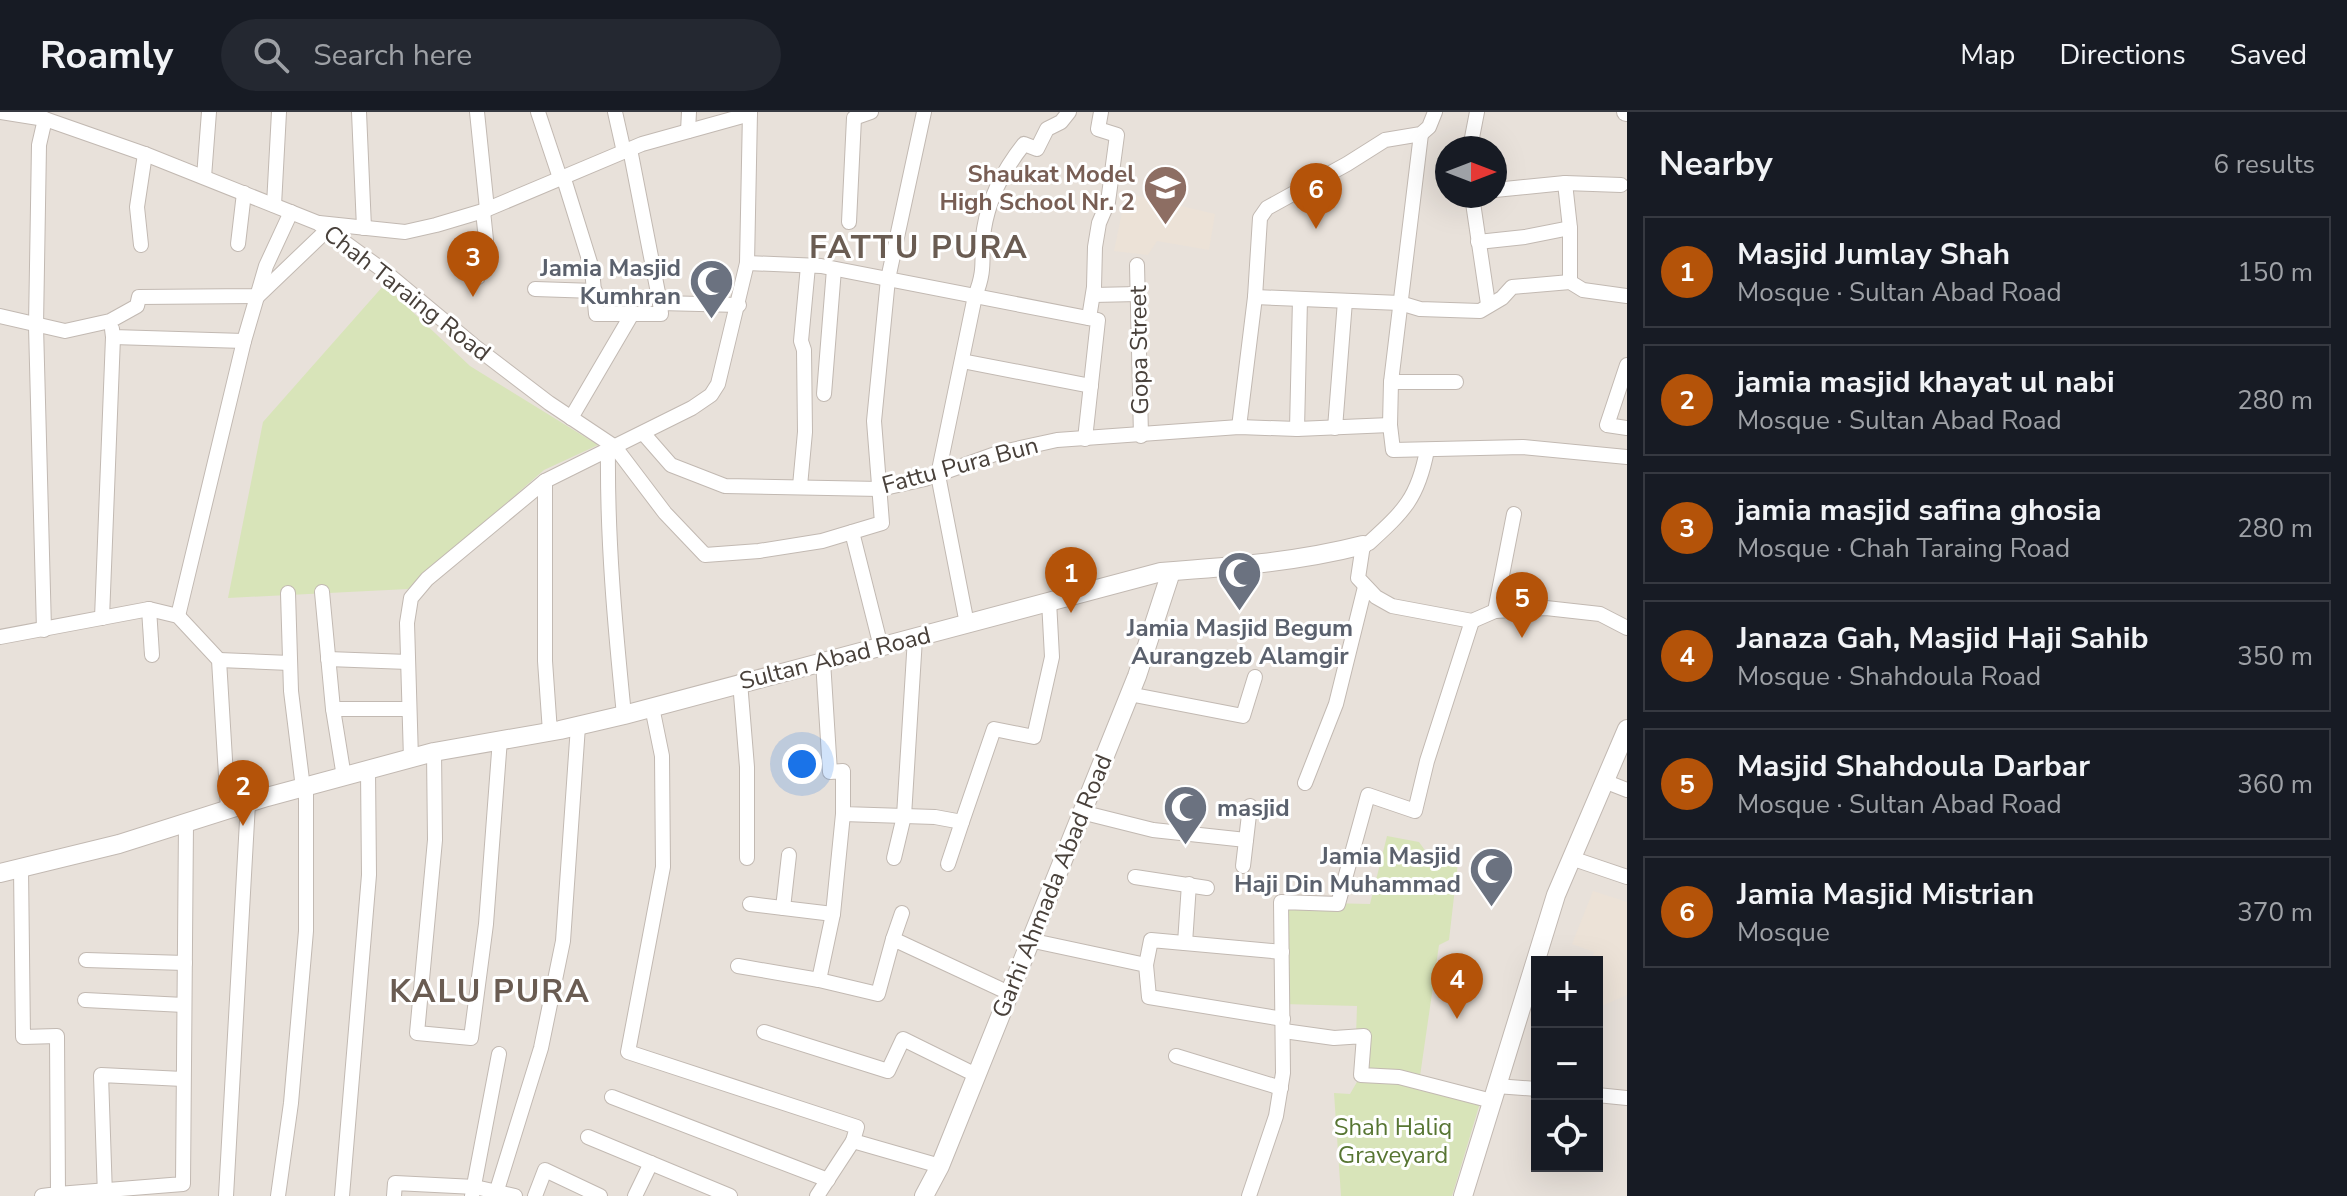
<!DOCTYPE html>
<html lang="en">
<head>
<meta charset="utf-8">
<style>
  body { margin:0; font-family:"Nunito Sans",sans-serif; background:#242831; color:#f1f3f6 }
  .controls { position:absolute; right:24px; bottom:24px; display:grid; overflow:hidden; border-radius:0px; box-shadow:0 8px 32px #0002 }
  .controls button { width:72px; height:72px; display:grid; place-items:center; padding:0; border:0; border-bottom:2px solid #363941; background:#171b24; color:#f1f3f6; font:40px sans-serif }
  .compass { position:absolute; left:1435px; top:24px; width:72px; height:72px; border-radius:50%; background:#171b24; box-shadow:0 8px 32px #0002; rotate:90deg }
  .you { position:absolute; left:802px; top:652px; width:28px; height:28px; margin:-20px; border:6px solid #fff; border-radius:50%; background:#1a73e8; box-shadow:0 0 0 12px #1a73e833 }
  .badge { display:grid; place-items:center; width:52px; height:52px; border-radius:50%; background:#b45309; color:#fff; font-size:26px; font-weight:700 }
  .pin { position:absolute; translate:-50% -66px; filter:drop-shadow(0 2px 4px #0008) }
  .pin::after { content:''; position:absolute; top:42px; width:28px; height:24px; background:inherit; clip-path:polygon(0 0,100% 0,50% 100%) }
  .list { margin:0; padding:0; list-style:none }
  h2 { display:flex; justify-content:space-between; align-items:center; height:104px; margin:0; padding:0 32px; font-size:34px }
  h2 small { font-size:26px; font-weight:400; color:#9ea1a6 }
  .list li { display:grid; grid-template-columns:52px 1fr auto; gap:24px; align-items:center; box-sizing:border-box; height:112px; margin:0 16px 16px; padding:0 16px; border:2px solid #363941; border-radius:0px }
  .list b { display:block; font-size:30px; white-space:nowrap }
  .list p { margin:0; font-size:26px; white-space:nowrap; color:#9ea1a6 }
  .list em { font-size:26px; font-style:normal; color:#9ea1a6 }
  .icon { flex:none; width:44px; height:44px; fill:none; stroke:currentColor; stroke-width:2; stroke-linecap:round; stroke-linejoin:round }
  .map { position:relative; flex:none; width:1627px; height:1084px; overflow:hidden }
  header { display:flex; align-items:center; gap:48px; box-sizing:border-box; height:112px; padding:0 40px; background:#171b24; border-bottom:2px solid #363941 }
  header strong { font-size:38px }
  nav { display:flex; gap:44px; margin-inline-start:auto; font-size:28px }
  .search { width:560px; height:72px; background:#242831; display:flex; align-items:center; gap:20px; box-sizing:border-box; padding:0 28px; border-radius:44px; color:#9ea1a6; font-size:30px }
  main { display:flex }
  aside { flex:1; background:#171b24 }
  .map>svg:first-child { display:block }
</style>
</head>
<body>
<header>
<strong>Roamly</strong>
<div class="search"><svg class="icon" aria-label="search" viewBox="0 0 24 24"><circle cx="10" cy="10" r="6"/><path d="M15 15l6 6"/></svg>Search here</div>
<nav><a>Map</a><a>Directions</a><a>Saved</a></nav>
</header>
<main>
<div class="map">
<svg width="1627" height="1084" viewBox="0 0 1627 1084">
  <rect width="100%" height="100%" fill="#f4f0eb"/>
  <path fill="#e8e1da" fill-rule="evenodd" d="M 0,0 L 1627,0 L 1627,1084 L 0,1084 ZM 1447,36 L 1495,36 L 1495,84 L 1447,84 ZM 1537,850 L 1597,850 L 1597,1054 L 1537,1054 Z"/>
  <g fill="#ece2d7">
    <polygon points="1126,81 1215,102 1209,138 1157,129 1148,143 1114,139"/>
    <polygon points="1593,779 1627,790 1627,883 1597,896 1597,850 1591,850 1594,840 1572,832"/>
  </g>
  <g fill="#d8e4b9">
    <polygon points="384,173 470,254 598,333 544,358 408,477 228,486 263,310"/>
    <polygon points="1387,724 1419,730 1429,744 1458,750 1449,828 1439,833 1418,978 1480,991 1452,1084 1341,1084 1334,981 1350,982 1361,963 1356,924 1357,894 1283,892 1281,790 1370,792"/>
  </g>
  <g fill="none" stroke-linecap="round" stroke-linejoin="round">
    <defs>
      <g id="minor">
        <polyline points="0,0 45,7 145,42 318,111 384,159 473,233 549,291 615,335 665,401 705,443 759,439 822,429 882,411 874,309 888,167 924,0"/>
        <polyline points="359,0 364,116"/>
        <polyline points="477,0 487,97"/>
        <polyline points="538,0 558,60 564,67 592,157 596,202 661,202 660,191 739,193"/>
        <polyline points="615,0 624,40"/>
        <polyline points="688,19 689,0"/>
        <polyline points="1421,22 1391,270 1390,313 1393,338 1523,335 1627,345"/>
        <polyline points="1470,36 1477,0"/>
        <polyline points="630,37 660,191"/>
        <polyline points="204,65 209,0"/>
        <polyline points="1565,71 1570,116 1570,170"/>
        <polyline points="1495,78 1565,71 1621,73"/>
        <polyline points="1472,84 1488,192"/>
        <polyline points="274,93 279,0"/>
        <polyline points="849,110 854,6 871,0"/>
        <polyline points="319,111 405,120 436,113 483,99 642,32 750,2"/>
        <polyline points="1478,130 1525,125 1570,116"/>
        <polyline points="238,132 244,81"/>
        <polyline points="141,133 137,95 145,42"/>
        <polyline points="747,151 821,154 1098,208 1085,327"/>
        <polyline points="1137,153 1141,324"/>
        <polyline points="478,165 486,128 483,99"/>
        <polyline points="535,177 595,179"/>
        <polyline points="1093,183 1138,182"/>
        <polyline points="1255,185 1400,191 1420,197 1480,199 1502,186 1512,175 1570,170 1583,178 1627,184"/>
        <polyline points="0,204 65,219 110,209 137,194 139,185 258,184 327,118"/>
        <polyline points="1089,206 1094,175 1095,135 1099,111 1108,90 1117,23 1098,17 1101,0"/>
        <polyline points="112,217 113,225 244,229"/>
        <polyline points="962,249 1091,274"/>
        <polyline points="1627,253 1607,313 1627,316"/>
        <polyline points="1391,270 1456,270"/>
        <polyline points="824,282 834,157"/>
        <polyline points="571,306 632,202"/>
        <polyline points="1239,315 1255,185 1260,106 1267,96 1347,52 1385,28 1421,22 1429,15 1435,0"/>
        <polyline points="1335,316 1345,189"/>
        <polyline points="1297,317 1300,187"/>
        <polyline points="643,321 671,353 725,374 880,377 925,367 998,341 1057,328 1239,315 1297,317 1390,313"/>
        <path d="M 608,338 C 607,427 615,514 624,603"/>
        <path d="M 1427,338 C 1418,386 1404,399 1369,431 L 1363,433 L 1358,466 L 1376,485 L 1392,494 L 1472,509 L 1495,499 L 1546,496 L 1600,502 L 1627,516"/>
        <polyline points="545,369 545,549 550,620"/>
        <polyline points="800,374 805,320 804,238 801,229 808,154"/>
        <polyline points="852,420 881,535"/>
        <polyline points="322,480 333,597 344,665"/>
        <polyline points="288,481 291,579 303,676"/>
        <polyline points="149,497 152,543"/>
        <polyline points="1495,499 1514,402"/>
        <polyline points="178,504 244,229 266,154 291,100"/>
        <polyline points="102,506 113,225"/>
        <path d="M 967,512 L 938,363 L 975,184 C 987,155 980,145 984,117 C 989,86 1005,56 1024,32 L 1037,37 L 1047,17 L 1061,10 L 1069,0"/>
        <polyline points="44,518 36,214 39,33 45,7"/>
        <polyline points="0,525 149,497 178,504 219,548 228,697"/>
        <polyline points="328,547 408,550"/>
        <polyline points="219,548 290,551"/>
        <polyline points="823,549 830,660 843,659 843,702 935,705 962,710 994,617 1034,625 1052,545 1049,489"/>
        <polyline points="740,570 747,655 747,746"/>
        <polyline points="1129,582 1243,604 1255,565"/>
        <polyline points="652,595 662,644 663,755 628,940 857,1015 853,1029 940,1054"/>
        <polyline points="333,597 409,597"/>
        <polyline points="434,640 435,728 417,921 471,926 486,812 500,627"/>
        <polyline points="411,647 407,511 411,486 427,467 545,369 692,296 711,283 718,272 747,151 750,0"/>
        <polyline points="1604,669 1627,678"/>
        <polyline points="1305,671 1336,592 1365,475"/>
        <polyline points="1081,700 1153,718 1246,728"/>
        <polyline points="904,704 915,526"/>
        <polyline points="894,746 904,704"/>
        <polyline points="1571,746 1627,765"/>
        <polyline points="948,752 962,710"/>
        <polyline points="1243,754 1250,694"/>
        <polyline points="21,756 23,925 57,924 58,1082 42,1084"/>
        <polyline points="1135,765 1207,776"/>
        <polyline points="750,792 833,802"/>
        <polyline points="783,796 789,743"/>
        <polyline points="893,827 902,801"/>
        <polyline points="1029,828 1146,853 1149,885 1283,907"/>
        <polyline points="1185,831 1189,772"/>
        <polyline points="86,848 185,851"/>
        <polyline points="1146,853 1151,828 1282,840"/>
        <polyline points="738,854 819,868 833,802 843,702"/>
        <polyline points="819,868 878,882 893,827 1009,881"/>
        <polyline points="85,888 184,893"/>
        <polyline points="1284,919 1334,926 1364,924 1361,963 1399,965 1492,989"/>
        <polyline points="764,920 888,959 903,927 976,963"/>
        <polyline points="1176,944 1281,976"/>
        <polyline points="1496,974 1537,977"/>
        <polyline points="1597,983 1627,986"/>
        <polyline points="612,985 828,1068"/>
        <polyline points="588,1025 730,1084"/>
        <polyline points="497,1078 541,936 563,829 578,614"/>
        <polyline points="58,1084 58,1082 183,1072 186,711"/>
        <polyline points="105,1084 101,963 183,967"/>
        <polyline points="226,1084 248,691"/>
        <polyline points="278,1084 291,991 306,819 306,675"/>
        <polyline points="342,1084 369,763 368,659"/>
        <polyline points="394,1084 395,1071 475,1075 515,1084"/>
        <polyline points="472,1084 499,942"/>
        <polyline points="535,1084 545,1058 600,1084"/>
        <polyline points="635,1084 651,1051"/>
        <polyline points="817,1084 853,1029"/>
        <polyline points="1249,1084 1276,1004 1283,961 1281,790 1338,792 1368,683 1415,699 1427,649 1472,509"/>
      </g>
      <g id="tertiary">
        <polyline points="1626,0 1627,0"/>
        <path d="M 0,761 L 119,732 L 267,685 L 434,640 L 560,618 L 624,603 L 1161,460 C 1229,455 1297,450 1363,433"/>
        <polyline points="924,1084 940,1054 1137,564 1171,460"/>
        <polyline points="1463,1084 1556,783 1627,617"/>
      </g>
    </defs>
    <use href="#minor" stroke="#c2b9b2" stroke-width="16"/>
    <use href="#tertiary" stroke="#c2b9b2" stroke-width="20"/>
    <use href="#minor" stroke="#fff" stroke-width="14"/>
    <use href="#tertiary" stroke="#fff" stroke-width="18"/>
  </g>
  <defs>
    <symbol id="school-pin" viewBox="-11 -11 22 30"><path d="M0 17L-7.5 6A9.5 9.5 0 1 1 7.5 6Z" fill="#8d6e63" stroke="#fff"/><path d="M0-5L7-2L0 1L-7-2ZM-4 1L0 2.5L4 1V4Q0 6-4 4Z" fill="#fff"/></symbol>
    <symbol id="mosque-pin" viewBox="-11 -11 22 30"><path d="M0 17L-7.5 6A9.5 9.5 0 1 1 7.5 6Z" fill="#6b7280" stroke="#fff"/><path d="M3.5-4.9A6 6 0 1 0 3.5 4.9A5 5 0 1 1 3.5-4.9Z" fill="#fff"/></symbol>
  </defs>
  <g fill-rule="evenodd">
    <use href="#school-pin" x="1140" y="50" width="51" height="69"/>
    <use href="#mosque-pin" x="686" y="144" width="51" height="69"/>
    <use href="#mosque-pin" x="1214" y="436" width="51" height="69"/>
    <use href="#mosque-pin" x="1160" y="670" width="51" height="69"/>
    <use href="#mosque-pin" x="1466" y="732" width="51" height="69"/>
  </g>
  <g text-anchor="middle" stroke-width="6" stroke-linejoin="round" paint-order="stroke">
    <g font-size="24" font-weight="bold" fill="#785e54" stroke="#fff" text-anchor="end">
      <text x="1135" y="70">Shaukat Model<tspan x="1135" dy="28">High School Nr. 2</tspan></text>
    </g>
    <g font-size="24" font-weight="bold" fill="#5b616d" stroke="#fff" text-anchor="end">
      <text x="681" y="164">Jamia Masjid<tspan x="681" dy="28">Kumhran</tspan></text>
      <text x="1240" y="524" text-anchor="middle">Jamia Masjid Begum<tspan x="1240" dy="28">Aurangzeb Alamgir</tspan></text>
      <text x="1217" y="704" text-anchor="start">masjid</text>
      <text x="1461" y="752">Jamia Masjid<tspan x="1461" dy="28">Haji Din Muhammad</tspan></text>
    </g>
    <g font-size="24" fill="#48403a" stroke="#fff">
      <text transform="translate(407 181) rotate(38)" y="8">Chah Taraing Road</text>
      <text transform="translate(1139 238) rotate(-91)" y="8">Gopa Street</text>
      <text transform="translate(960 353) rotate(-15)" y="8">Fattu Pura Bun</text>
      <text transform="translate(835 546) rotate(-14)" y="8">Sultan Abad Road</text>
      <text transform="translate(1052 774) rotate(-68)" y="8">Garhi Ahmada Abad Road</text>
    </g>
    <g font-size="24" fill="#577532" stroke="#fff">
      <text x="1393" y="1023">Shah Haliq<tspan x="1393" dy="28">Graveyard</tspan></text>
    </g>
    <g font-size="32" font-weight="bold" letter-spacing="2" fill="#6a5c52" stroke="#fff">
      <text x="919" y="146">FATTU PURA</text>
      <text x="490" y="890">KALU PURA</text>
    </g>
  </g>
</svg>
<div class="controls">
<button>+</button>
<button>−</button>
<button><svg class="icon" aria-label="locate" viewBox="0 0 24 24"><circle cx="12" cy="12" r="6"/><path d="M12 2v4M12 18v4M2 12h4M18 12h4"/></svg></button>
</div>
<svg class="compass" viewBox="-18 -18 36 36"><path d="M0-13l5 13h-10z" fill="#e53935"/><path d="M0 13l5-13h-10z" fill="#9ea1a6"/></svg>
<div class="you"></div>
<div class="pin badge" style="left:1071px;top:501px">1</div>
<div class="pin badge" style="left:243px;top:714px">2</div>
<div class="pin badge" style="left:473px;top:185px">3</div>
<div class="pin badge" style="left:1457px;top:907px">4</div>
<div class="pin badge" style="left:1522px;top:526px">5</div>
<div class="pin badge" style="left:1316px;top:117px">6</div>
</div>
<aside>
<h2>Nearby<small>6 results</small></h2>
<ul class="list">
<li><span class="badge">1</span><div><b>Masjid Jumlay Shah</b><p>Mosque · Sultan Abad Road</p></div><em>150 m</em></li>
<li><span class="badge">2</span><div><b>jamia masjid khayat ul nabi</b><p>Mosque · Sultan Abad Road</p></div><em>280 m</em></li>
<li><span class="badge">3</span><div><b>jamia masjid safina ghosia</b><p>Mosque · Chah Taraing Road</p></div><em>280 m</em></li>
<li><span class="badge">4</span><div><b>Janaza Gah, Masjid Haji Sahib</b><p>Mosque · Shahdoula Road</p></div><em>350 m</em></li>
<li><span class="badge">5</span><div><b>Masjid Shahdoula Darbar</b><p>Mosque · Sultan Abad Road</p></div><em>360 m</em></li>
<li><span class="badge">6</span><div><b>Jamia Masjid Mistrian</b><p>Mosque</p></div><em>370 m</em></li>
</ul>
</aside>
</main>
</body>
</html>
